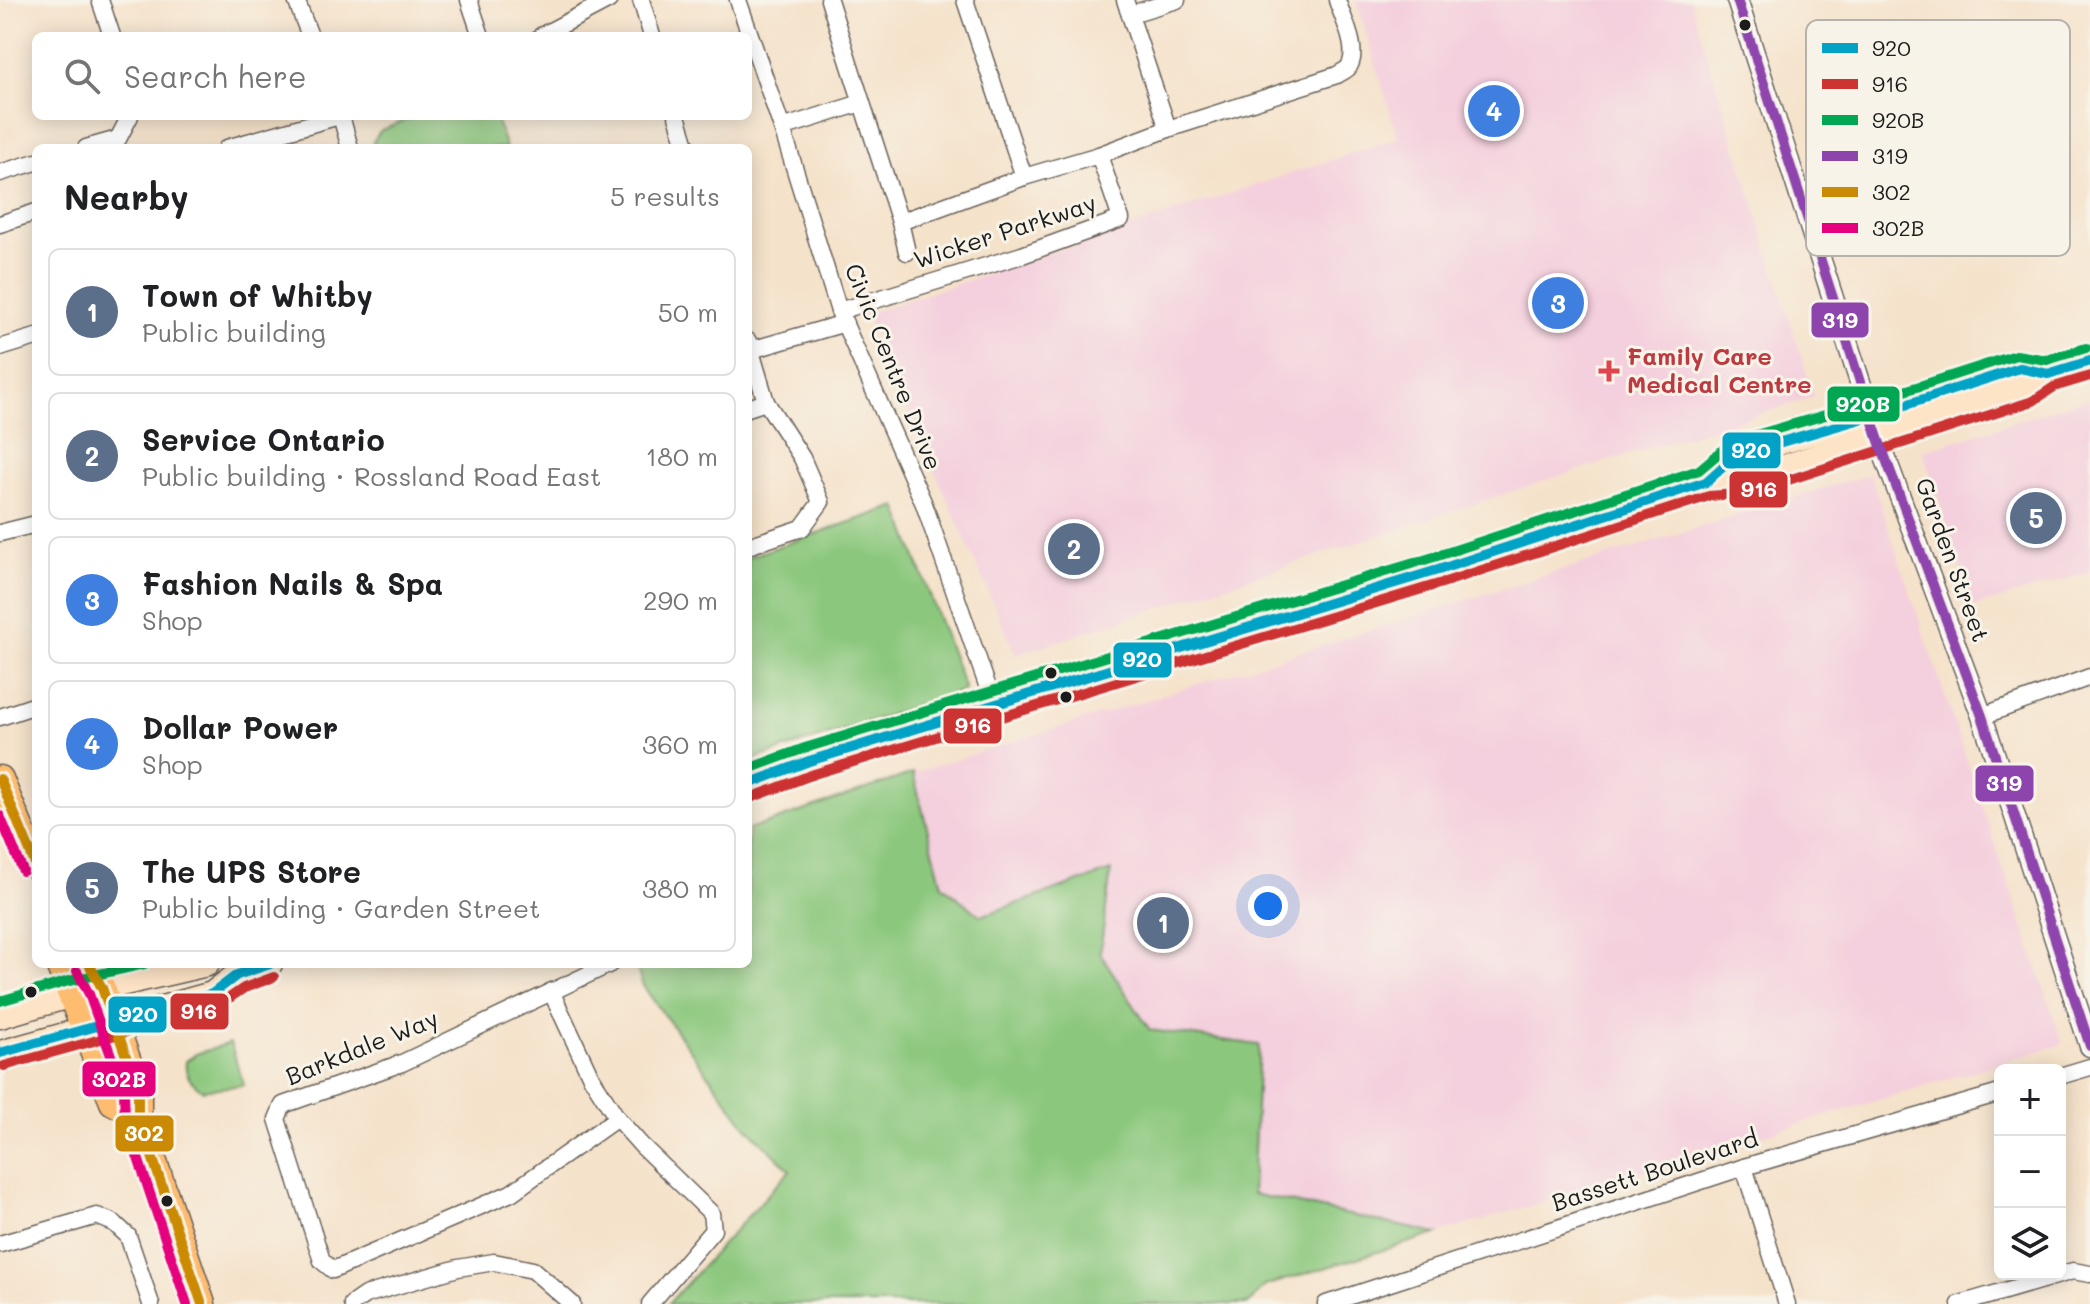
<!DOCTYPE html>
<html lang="en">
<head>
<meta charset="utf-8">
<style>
  body { margin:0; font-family:Mali,sans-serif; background:#f6f6f6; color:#202124 }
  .controls { position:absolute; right:24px; bottom:24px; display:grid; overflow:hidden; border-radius:12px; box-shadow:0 4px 20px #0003 }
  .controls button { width:72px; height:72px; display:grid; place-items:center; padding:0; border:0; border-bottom:2px solid #e0e0e0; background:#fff; color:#202124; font:40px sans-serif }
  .you { position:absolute; left:1268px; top:906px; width:28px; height:28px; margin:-20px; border:6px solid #fff; border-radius:50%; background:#1a73e8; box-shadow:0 0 0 12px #1a73e833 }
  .badge { display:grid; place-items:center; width:52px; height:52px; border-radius:50%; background:#c8321e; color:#fff; font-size:26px; font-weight:700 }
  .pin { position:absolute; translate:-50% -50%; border:4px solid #fff; box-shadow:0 2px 8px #0006 }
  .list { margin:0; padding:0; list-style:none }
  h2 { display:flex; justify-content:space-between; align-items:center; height:104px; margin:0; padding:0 32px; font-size:34px }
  h2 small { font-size:26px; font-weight:400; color:#757577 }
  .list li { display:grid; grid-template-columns:52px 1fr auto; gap:24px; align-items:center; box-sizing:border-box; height:128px; margin:0 16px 16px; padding:0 16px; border:2px solid #e0e0e0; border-radius:12px }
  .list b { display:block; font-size:30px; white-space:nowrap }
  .list p { margin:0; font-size:26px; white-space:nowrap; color:#757577 }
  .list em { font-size:26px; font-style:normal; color:#757577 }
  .icon { flex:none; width:44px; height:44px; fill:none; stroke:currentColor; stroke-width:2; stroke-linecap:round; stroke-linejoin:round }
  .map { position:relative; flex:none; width:2090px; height:1304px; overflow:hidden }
  .search { position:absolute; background:#fff; box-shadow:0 4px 20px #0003; left:32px; top:32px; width:720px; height:88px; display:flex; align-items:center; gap:20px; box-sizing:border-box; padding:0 28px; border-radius:12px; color:#757577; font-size:30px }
  .panel { position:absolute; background:#fff; box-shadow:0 4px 20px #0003; left:32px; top:144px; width:720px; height:824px; border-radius:12px }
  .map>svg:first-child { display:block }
</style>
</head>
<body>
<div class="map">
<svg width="2090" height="1304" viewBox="0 0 2090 1304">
  <rect width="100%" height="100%" fill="#f7f3e8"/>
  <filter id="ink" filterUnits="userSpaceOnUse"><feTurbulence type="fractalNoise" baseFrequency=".0125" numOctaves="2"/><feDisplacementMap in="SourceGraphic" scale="16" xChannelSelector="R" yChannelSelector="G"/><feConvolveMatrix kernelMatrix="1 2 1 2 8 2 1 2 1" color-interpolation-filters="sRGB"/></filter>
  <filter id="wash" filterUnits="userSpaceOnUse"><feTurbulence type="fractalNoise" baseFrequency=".006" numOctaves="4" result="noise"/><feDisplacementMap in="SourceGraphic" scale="32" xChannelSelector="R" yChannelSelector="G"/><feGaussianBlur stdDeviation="1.8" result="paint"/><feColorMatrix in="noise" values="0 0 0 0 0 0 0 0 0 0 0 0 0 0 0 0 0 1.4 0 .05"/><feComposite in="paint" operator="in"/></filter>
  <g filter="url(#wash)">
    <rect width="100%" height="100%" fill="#f5e2ca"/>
    <g fill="#f4cfdd">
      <polygon points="1356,0 1690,0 1814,397 1544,481 1016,655 866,314 1398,138"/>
      <polygon points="2090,398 2090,572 1973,607 1923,451"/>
      <polygon points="1870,474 2063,1044 1437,1234 1251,1194 1259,1045 1151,1031 1100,953 1111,871 981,916 942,885 913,773"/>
    </g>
    <g fill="#8bc77d" stroke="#54724c" stroke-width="2">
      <polygon points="415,116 495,116 506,148 375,148 373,142 380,131"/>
      <polygon points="897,506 965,690 748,761 748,557"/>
      <polygon points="913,773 942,885 981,916 1111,871 1100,953 1150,1030 1259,1045 1252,1194 1437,1234 1265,1286 1248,1304 668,1304 790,1170 746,1126 643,986 635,964 748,964 748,830"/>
      <path d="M 230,1043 L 244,1085 L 202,1090 C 191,1082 184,1075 186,1061 L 196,1054 Z"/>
    </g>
  </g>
  <g filter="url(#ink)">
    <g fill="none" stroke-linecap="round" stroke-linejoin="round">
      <defs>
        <g id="minor">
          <polyline points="100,0 112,36"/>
          <polyline points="296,0 310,36"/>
          <polyline points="469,0 481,36"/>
          <polyline points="641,0 652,36"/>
          <polyline points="738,0 782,128 839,311 924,504 994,705"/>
          <path d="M 829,0 L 900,222 L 1024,177 L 1099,155 L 1168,129 L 1337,75 C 1340,73 1345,71 1348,68 C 1361,51 1342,17 1337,0"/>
          <polyline points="965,0 1024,177"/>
          <polyline points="1125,0 1168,129"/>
          <polyline points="1131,14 1177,0"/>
          <polyline points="541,36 609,0"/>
          <polyline points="341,116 350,148"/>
          <polyline points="677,116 687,148"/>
          <polyline points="782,128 861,103"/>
          <polyline points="86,148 118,139 130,116"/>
          <polyline points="227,148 339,116"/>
          <polyline points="0,173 36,162"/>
          <polyline points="900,222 907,252"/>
          <polyline points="0,224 36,212"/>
          <polyline points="839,311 1022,255 1121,219 1099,155"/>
          <polyline points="0,348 36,337"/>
          <polyline points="751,350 845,323"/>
          <polyline points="748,408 766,402 748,341"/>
          <polyline points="0,533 36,524"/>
          <polyline points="748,546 802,528 821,502 802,458 766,402"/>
          <polyline points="1982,716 2090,677"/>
          <polyline points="0,717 36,705"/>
          <polyline points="610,964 402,1063 283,1105 277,1119 322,1261 333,1270 511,1193 617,1118"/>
          <polyline points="551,991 590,1075 617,1118 641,1145 711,1213 713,1230 650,1304"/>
          <polyline points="2060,1076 2090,1067"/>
          <polyline points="1744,1167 1787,1304"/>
          <polyline points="0,1244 97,1216 114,1223 128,1236 151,1304"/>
          <polyline points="352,1304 365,1295 458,1268 494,1262 533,1270 572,1304"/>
          <polyline points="1326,1304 1744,1167 2000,1093"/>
          <polyline points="1960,1304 2073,1271 2090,1274"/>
        </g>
        <polyline id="tertiary" points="1737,0 1878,438 1982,716 2090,1046"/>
        <g id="secondary">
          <polyline points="1706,482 1736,455 1871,416 2020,368 2048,374"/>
          <polyline points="748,784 809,761 1438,570 1706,482 1744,480 2029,388 2048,374 2090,361"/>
          <polyline points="0,1016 72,995 207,964"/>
          <polyline points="0,1053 212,994 237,975 270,964"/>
        </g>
        <g id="primary">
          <polyline points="0,779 36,866"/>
          <polyline points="59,964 113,1102 138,1115"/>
          <polyline points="89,964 102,988 138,1090 138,1115 202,1304"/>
        </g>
      </defs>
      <use href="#minor" stroke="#686159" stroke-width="19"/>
      <use href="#tertiary" stroke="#686159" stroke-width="23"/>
      <use href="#secondary" stroke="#686159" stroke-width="27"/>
      <use href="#primary" stroke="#686159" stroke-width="29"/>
      <use href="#minor" stroke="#fff" stroke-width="16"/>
      <use href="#tertiary" stroke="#fff" stroke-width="20"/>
      <use href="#secondary" stroke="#fee4c6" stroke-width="24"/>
      <use href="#primary" stroke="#fdbc70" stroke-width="26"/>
      <defs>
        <g id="bus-1">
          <polyline points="748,784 809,761 1438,570 1706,482 1736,455 1871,416 2020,368 2048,374 2090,361"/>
          <polyline points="0,1053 212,994 237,975 270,964"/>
        </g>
        <g id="bus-2">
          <polyline points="753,797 814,774 1442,583 1709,496 1748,493 2033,401 2054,387 2090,376"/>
          <polyline points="4,1066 216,1007 244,988 274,977"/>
        </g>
        <g id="bus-3">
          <polyline points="748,769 805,748 1434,557 1699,470 1732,442 1867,403 2016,355 2047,360 2086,348"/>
          <polyline points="0,1001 69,981 144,964"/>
        </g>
        <polyline id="bus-4" points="1737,0 1878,438 1982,716 2090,1046"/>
        <g id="bus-5">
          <polyline points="0,779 36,866"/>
          <polyline points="89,964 102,988 138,1090 138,1115 202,1304"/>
        </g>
        <g id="bus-6">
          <polyline points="0,816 23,871"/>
          <polyline points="77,971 89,994 124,1092 125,1119 187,1304"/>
        </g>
      </defs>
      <use href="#bus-1" stroke="#f7f3e8" stroke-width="16"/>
      <use href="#bus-2" stroke="#f7f3e8" stroke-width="16"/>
      <use href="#bus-3" stroke="#f7f3e8" stroke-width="16"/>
      <use href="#bus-4" stroke="#f7f3e8" stroke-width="16"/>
      <use href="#bus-5" stroke="#f7f3e8" stroke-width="16"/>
      <use href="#bus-6" stroke="#f7f3e8" stroke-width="16"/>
      <use href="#bus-1" stroke="#01a2c5" stroke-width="10"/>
      <use href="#bus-2" stroke="#c33" stroke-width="10"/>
      <use href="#bus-3" stroke="#00a651" stroke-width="10"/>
      <use href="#bus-4" stroke="#8e44ad" stroke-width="10"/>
      <use href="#bus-5" stroke="#cb8a06" stroke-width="10"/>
      <use href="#bus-6" stroke="#e5007d" stroke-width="10"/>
    </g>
  </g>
  <g fill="#1c1c1c" stroke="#f7f3e8" stroke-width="3">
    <circle cx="1745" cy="25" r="7"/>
    <circle cx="1051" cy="673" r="7"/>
    <circle cx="1066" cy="697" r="7"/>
    <circle cx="31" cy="992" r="7"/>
    <circle cx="167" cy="1201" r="7"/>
  </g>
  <path fill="#e0444e" stroke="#f7f3e8" stroke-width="3" d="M1605 359h8v8h8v8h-8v8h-8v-8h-8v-8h8z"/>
  <g text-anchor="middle" stroke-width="6" stroke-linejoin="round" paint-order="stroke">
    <g font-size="24" fill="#1c1c1c" stroke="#f7f3e8">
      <text transform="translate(1005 232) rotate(-18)" y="8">Wicker Parkway</text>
      <text transform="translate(893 367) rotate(68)" y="8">Civic Centre Drive</text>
      <text transform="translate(1952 560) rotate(70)" y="8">Garden Street</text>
      <text transform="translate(362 1048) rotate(-22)" y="8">Barkdale Way</text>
      <text transform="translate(1655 1171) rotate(-18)" y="8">Bassett Boulevard</text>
    </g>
    <g font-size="24" font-weight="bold" fill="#be3a42" stroke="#f7f3e8" text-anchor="start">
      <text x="1627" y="365">Family Care<tspan x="1627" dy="28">Medical Centre</tspan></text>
    </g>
  </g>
  <rect x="1806" y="20" width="264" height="236" rx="12" fill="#f7f3e8" stroke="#b5b2ab" stroke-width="2"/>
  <rect x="1822" y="43" width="36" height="10" fill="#01a2c5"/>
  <rect x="1822" y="79" width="36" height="10" fill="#c33"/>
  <rect x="1822" y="115" width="36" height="10" fill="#00a651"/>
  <rect x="1822" y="151" width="36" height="10" fill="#8e44ad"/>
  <rect x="1822" y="187" width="36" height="10" fill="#cb8a06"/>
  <rect x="1822" y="223" width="36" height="10" fill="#e5007d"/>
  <g font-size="22" fill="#1c1c1c">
    <text x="1872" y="56">920</text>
    <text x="1872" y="92">916</text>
    <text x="1872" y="128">920B</text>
    <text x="1872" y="164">319</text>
    <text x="1872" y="200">302</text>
    <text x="1872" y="236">302B</text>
  </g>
  <g stroke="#f7f3e8" stroke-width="3">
    <rect x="1810" y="301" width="60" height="38" rx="8" fill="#8e44ad"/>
    <rect x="1826" y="385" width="75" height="38" rx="8" fill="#00a651"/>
    <rect x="1721" y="431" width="61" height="39" rx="8" fill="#01a2c5"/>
    <rect x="1728" y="470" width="61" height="39" rx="8" fill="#c33"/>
    <rect x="1112" y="641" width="61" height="38" rx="8" fill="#01a2c5"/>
    <rect x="942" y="707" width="61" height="38" rx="8" fill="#c33"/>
    <rect x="1974" y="764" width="61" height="39" rx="8" fill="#8e44ad"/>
    <rect x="169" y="992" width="61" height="39" rx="8" fill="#c33"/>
    <rect x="107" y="995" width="61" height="39" rx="8" fill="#01a2c5"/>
    <rect x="81" y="1060" width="76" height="38" rx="8" fill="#e5007d"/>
    <rect x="114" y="1114" width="61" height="39" rx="8" fill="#cb8a06"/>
  </g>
  <g font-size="22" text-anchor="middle" font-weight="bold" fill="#fff">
    <text x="1840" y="328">319</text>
    <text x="1863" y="412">920B</text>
    <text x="1751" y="458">920</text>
    <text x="1759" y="497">916</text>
    <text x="1142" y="667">920</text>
    <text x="973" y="733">916</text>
    <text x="2004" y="791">319</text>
    <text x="199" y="1019">916</text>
    <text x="138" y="1022">920</text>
    <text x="119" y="1087">302B</text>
    <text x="144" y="1141">302</text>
  </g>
</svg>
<div class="controls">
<button>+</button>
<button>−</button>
<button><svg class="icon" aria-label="layers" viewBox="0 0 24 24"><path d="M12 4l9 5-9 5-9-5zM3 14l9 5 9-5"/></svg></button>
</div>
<div class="you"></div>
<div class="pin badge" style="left:1163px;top:923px;background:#5c6f8a">1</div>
<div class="pin badge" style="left:1074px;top:549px;background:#5c6f8a">2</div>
<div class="pin badge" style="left:1558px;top:303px;background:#3f7fe0">3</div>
<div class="pin badge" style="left:1494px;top:111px;background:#3f7fe0">4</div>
<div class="pin badge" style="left:2036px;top:518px;background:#5c6f8a">5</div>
<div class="search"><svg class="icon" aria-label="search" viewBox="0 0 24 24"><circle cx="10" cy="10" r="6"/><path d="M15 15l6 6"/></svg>Search here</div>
<section class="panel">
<h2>Nearby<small>5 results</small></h2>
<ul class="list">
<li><span class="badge" style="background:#5c6f8a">1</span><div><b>Town of Whitby</b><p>Public building</p></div><em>50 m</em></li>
<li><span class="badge" style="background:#5c6f8a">2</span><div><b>Service Ontario</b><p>Public building · Rossland Road East</p></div><em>180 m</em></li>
<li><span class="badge" style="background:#3f7fe0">3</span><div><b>Fashion Nails &amp; Spa</b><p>Shop</p></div><em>290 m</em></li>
<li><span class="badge" style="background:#3f7fe0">4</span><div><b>Dollar Power</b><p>Shop</p></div><em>360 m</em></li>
<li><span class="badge" style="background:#5c6f8a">5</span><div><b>The UPS Store</b><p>Public building · Garden Street</p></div><em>380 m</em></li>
</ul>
</section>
</div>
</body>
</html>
